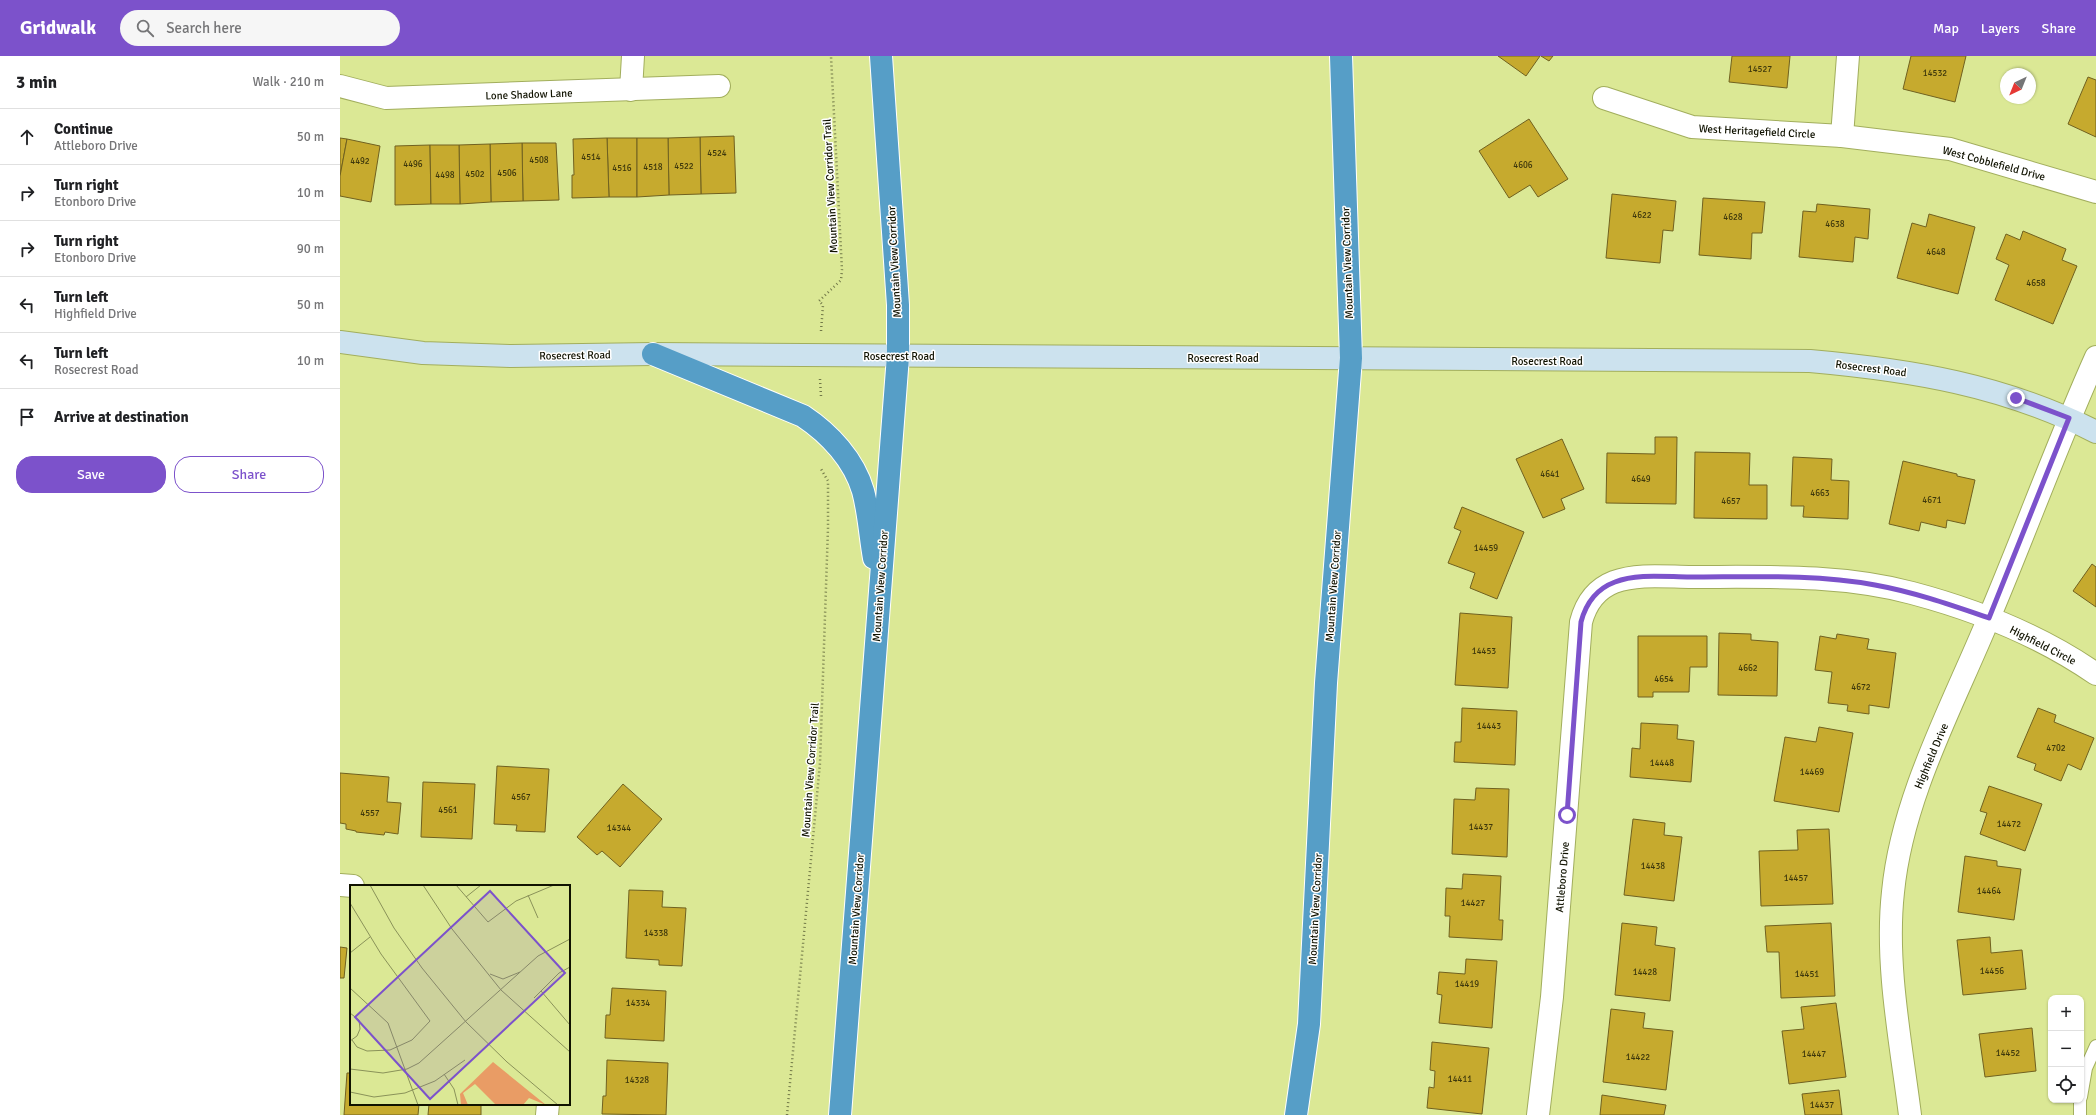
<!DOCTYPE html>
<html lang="en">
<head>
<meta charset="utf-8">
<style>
  body { margin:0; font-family:Signika,sans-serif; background:#f6f6f6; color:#202124 }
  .controls { position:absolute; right:12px; bottom:12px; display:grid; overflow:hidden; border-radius:8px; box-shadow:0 1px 3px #0004 }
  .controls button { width:36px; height:36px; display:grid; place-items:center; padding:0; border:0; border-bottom:1px solid #e0e0e0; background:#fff; color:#202124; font:20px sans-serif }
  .compass { position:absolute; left:1660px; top:12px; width:36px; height:36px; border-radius:50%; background:#fff; box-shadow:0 1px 3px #0004; rotate:223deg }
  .stop { position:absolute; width:12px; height:12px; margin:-9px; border:3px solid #7c52cb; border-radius:50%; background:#fff }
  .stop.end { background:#7c52cb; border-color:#fff; box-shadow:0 1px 4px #0008 }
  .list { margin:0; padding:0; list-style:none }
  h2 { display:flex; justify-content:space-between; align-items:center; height:52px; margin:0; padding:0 16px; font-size:17px }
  h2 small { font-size:13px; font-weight:400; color:#757577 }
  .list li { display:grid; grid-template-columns:26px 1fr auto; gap:12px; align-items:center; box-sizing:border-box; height:56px; padding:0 16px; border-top:1px solid #e0e0e0 }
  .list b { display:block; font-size:15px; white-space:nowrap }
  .list p { margin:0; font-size:13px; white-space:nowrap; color:#757577 }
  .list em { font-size:13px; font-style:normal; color:#757577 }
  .actions { display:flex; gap:8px; padding:12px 16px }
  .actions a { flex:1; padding:9px 0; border:1px solid #7c52cb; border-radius:16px; text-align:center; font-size:14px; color:#7c52cb }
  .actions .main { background:#7c52cb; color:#fff }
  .icon { flex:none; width:22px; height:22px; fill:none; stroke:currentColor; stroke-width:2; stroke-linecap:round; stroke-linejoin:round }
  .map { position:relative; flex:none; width:1756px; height:1059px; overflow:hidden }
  header { display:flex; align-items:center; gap:24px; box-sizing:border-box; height:56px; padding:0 20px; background:#7c52cb; color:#fff }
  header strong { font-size:19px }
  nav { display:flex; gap:22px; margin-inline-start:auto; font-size:14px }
  .search { width:280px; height:36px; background:#f6f6f6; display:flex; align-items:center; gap:10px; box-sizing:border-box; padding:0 14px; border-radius:22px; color:#757577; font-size:15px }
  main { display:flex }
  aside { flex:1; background:#fff }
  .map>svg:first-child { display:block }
</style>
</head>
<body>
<header>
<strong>Gridwalk</strong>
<div class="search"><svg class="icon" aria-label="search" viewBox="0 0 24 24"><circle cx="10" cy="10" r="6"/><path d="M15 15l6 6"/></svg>Search here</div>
<nav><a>Map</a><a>Layers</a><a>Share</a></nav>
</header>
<main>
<aside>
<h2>3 min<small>Walk · 210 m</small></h2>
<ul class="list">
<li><svg class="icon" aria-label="ahead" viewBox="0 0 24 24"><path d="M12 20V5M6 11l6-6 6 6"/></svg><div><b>Continue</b><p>Attleboro Drive</p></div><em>50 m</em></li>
<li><svg class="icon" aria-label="right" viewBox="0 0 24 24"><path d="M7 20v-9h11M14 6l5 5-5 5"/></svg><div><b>Turn right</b><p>Etonboro Drive</p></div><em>10 m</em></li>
<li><svg class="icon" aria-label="right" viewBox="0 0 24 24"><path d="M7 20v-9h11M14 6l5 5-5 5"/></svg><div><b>Turn right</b><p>Etonboro Drive</p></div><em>90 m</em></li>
<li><svg class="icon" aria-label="left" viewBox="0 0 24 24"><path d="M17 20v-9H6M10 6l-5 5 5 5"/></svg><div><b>Turn left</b><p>Highfield Drive</p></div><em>50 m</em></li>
<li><svg class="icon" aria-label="left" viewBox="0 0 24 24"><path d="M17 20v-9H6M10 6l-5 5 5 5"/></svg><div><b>Turn left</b><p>Rosecrest Road</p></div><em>10 m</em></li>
<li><svg class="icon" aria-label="arrive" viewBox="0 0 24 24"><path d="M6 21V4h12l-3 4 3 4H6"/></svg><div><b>Arrive at destination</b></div></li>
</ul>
<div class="actions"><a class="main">Save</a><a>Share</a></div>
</aside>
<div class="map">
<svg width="1756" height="1059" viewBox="0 0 1756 1059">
  <rect width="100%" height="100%" fill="#dbe895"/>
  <g fill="#c6aa2e" stroke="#706120">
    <polygon points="1158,0 1200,0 1186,20"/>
    <polygon points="1201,0 1213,0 1209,5"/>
    <polygon points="1392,0 1450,0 1447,32 1389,26"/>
    <polygon points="1571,0 1626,0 1615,46 1563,33"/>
    <polygon points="1748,21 1756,24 1756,81 1728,68"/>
    <polygon points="1189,63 1228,123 1198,141 1190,129 1169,142 1139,95"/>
    <polygon points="394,80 396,137 361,138 360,81"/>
    <polygon points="360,81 361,138 329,139 328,82"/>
    <polygon points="0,82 7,83 0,120"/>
    <polygon points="267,82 297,82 297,141 269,141"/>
    <polygon points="267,82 269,141 232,142 232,119 234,119 233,83"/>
    <polygon points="297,82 328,82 329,139 297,141"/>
    <polygon points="7,83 40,90 31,146 0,140 0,120"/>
    <polygon points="182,87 216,87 219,144 183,145"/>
    <polygon points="182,87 183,145 151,146 150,88"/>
    <polygon points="150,88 151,146 120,148 119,89"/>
    <polygon points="90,89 91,148 55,149 55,90"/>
    <polygon points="90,89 119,89 120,148 91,148"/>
    <polygon points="1272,138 1336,145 1333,175 1323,174 1320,207 1266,202"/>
    <polygon points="1363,142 1425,146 1422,177 1412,177 1411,203 1359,199"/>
    <polygon points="1477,148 1530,153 1528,183 1515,181 1513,206 1459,201 1463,155 1476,156"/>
    <polygon points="1589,158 1635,171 1618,238 1557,222 1572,167 1586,171"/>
    <polygon points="1683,175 1726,193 1722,204 1737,210 1713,268 1655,244 1669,209 1656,203 1666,178 1680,184"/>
    <polygon points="1315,381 1337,381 1336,448 1266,447 1267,397 1315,398"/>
    <polygon points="1222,383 1244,433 1221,443 1225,453 1203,462 1176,403"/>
    <polygon points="1355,396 1410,397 1409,429 1427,429 1427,463 1354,462"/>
    <polygon points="1453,401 1492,403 1491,424 1509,425 1508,463 1463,461 1464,450 1451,450"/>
    <polygon points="1563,405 1617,418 1617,420 1635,424 1625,468 1607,464 1606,472 1581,466 1579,475 1549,468"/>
    <polygon points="1122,451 1184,476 1157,543 1130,532 1135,517 1108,507 1121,475 1114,472"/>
    <polygon points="1752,508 1756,511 1756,551 1733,535"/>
    <polygon points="1120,557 1172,561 1168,632 1115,629"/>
    <polygon points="1379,577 1411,578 1411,584 1438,586 1437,640 1378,639"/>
    <polygon points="1497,578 1529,583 1527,593 1556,597 1549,652 1529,649 1529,658 1507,655 1508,649 1488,647 1492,616 1475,614 1480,580 1496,583"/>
    <polygon points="1298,580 1367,580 1367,611 1350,611 1349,636 1313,636 1313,641 1298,641"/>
    <polygon points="1122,652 1177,655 1175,709 1114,706 1115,686 1121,686"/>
    <polygon points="1698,652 1716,659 1714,666 1754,682 1741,714 1728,708 1721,725 1694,714 1696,708 1677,701"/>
    <polygon points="1301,667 1338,669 1337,683 1354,685 1351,726 1290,721 1292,692 1300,693"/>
    <polygon points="1479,671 1513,677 1499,756 1434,745 1445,681 1476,686"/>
    <polygon points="157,710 209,713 205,776 176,775 177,769 154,768"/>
    <polygon points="0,717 49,721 47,746 61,747 58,778 45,776 44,779 16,776 16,775 6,773 6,768 0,767"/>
    <polygon points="83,726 135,728 132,783 81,781"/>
    <polygon points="283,728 322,763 280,811 262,795 257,799 237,781"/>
    <polygon points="1649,730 1702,748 1685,795 1640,778 1647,757 1640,755"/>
    <polygon points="1136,732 1169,733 1167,801 1112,798 1114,743 1135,744"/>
    <polygon points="1293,763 1325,767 1324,779 1342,781 1334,845 1284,839"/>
    <polygon points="1489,773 1493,848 1421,850 1419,795 1458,794 1457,774"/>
    <polygon points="1625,800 1657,805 1657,810 1681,813 1674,864 1618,856"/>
    <polygon points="1123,818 1161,820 1159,864 1163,864 1162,884 1109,881 1110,860 1105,860 1106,832 1122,833"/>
    <polygon points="289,834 323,835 322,851 346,852 342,910 319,909 319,904 286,902"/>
    <polygon points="1282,867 1317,871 1315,889 1335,892 1330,945 1275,939"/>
    <polygon points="1491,867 1495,940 1441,942 1439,896 1427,896 1425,870"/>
    <polygon points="1650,881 1651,897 1682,894 1686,933 1623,939 1617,884"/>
    <polygon points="0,891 7,892 4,922 0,922"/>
    <polygon points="1126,903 1157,905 1152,972 1099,967 1102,939 1097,938 1099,916 1125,918"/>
    <polygon points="272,932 326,935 324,985 265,982 266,959 270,959"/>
    <polygon points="1496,947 1506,1021 1449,1028 1442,975 1464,973 1461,951"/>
    <polygon points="1271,953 1305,957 1303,972 1333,975 1326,1034 1263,1026"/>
    <polygon points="1692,972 1696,1015 1645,1021 1639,978"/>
    <polygon points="1092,986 1149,992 1142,1058 1087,1052 1089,1031 1094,1032 1095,1015 1090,1014"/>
    <polygon points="267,1004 328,1007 326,1059 262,1058 263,1040 266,1040"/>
    <polygon points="7,1017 11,1017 11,1048 79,1048 78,1059 4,1059"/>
    <polygon points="1499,1034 1502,1059 1465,1059 1462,1038"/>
    <polygon points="1262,1039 1326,1049 1324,1059 1260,1059"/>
    <polygon points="89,1048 141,1049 141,1059 88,1059"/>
  </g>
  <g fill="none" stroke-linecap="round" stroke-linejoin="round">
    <defs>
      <g id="lane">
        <polyline points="1741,1041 1746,1012 1756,990"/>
        <polyline points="1740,1059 1740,1044"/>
      </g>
      <g id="street">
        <polyline points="0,30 46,42 379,30"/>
        <polyline points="291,34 293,0"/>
        <polyline points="1264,42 1352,71 1502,80 1610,93 1756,136"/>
        <polyline points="1502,80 1508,0"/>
        <polyline points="0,829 13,830"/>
        <polyline points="207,1059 208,1048"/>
        <path d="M 1198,1059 L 1212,941 L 1241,566 C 1246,547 1256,533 1274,526 C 1298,517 1328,521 1352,521 C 1426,521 1500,518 1572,537 C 1636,554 1701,580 1756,618"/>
        <path d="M 1570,1059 C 1561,987 1545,908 1553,836 C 1562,742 1612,651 1648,564 C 1685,477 1717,388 1756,301"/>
      </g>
      <path id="secondary" d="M 0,286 L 83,297 L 171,300 L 313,298 L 1470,305 C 1571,314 1664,329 1756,376"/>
      <g id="highway">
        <path d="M 313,298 L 463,360 C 490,378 514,404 523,435 C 529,457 530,480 534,502"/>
        <polyline points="500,1059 558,300 558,249 541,0"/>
        <polyline points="956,1059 969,968 986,627 1011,302 1001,0"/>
      </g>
    </defs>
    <use href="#lane" stroke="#a2ae5d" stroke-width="14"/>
    <use href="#street" stroke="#a2ae5d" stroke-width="24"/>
    <use href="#secondary" stroke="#a2ae5d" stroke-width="24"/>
    <use href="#highway" stroke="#fff" stroke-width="24"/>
    <g stroke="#727948" stroke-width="2.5" stroke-dasharray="1 3" stroke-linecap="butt">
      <polyline points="481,275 483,249 479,245 501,224 502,214 491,0"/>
      <polyline points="480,323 481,340"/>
      <polyline points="447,1059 480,707 488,472 488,425 481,413"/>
    </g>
    <use href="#lane" stroke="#fff" stroke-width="12"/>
    <use href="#street" stroke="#fff" stroke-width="22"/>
    <use href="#secondary" stroke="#cce2ee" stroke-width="22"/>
    <use href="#highway" stroke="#569ec7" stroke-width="22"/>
  </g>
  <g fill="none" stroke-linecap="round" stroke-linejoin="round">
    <path stroke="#7c52cb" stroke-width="5" d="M 1227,759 L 1241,566 C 1246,547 1256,533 1275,526 C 1297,517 1327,521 1350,521 C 1412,521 1474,518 1535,529 C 1574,536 1611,549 1649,562 L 1729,362 L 1676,342"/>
  </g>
  <g text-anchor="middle" stroke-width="3" stroke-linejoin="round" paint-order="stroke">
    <g font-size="9" fill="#3e380c">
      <text x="1420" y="16">14527</text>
      <text x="1595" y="20">14532</text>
      <text x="377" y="100">4524</text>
      <text x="251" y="104">4514</text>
      <text x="199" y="107">4508</text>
      <text x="20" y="108">4492</text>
      <text x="73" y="111">4496</text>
      <text x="1183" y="112">4606</text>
      <text x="344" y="113">4522</text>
      <text x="313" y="114">4518</text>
      <text x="282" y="115">4516</text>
      <text x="167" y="120">4506</text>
      <text x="135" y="121">4502</text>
      <text x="105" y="122">4498</text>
      <text x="1302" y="162">4622</text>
      <text x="1393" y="164">4628</text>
      <text x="1495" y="171">4638</text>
      <text x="1596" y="199">4648</text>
      <text x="1696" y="230">4658</text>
      <text x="1210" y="421">4641</text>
      <text x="1301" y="426">4649</text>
      <text x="1480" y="440">4663</text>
      <text x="1592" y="447">4671</text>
      <text x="1391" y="448">4657</text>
      <text x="1146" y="495">14459</text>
      <text x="1144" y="598">14453</text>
      <text x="1408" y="615">4662</text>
      <text x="1324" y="626">4654</text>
      <text x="1521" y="634">4672</text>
      <text x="1149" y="673">14443</text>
      <text x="1716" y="695">4702</text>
      <text x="1322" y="710">14448</text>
      <text x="1472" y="719">14469</text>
      <text x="181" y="744">4567</text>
      <text x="108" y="757">4561</text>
      <text x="30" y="760">4557</text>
      <text x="1669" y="771">14472</text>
      <text x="1141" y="774">14437</text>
      <text x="279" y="775">14344</text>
      <text x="1313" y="813">14438</text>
      <text x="1456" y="825">14457</text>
      <text x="1649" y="838">14464</text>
      <text x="1133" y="850">14427</text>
      <text x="316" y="880">14338</text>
      <text x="1652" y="918">14456</text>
      <text x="1305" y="919">14428</text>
      <text x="1467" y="921">14451</text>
      <text x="1127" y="931">14419</text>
      <text x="298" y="950">14334</text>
      <text x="1668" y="1000">14452</text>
      <text x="1474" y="1001">14447</text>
      <text x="1298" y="1004">14422</text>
      <text x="1120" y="1026">14411</text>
      <text x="297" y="1027">14328</text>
      <text x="1482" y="1052">14437</text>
    </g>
    <g font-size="11" fill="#101200" stroke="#fff">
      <text transform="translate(189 38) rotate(-2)" y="4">Lone Shadow Lane</text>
      <text transform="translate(1417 75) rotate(3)" y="4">West Heritagefield Circle</text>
      <text transform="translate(1654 107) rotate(15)" y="4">West Cobblefield Drive</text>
      <text transform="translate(490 130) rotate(-93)" y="4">Mountain View Corridor Trail</text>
      <text transform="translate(554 206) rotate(-93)" y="4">Mountain View Corridor</text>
      <text transform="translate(1007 207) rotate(-92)" y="4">Mountain View Corridor</text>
      <text transform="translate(235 299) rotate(-1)" y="4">Rosecrest Road</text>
      <text x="559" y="304">Rosecrest Road</text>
      <text x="883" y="306">Rosecrest Road</text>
      <text x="1207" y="309">Rosecrest Road</text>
      <text transform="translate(1531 312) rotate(7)" y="4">Rosecrest Road</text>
      <text transform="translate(540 530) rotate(-86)" y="4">Mountain View Corridor</text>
      <text transform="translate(993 530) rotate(-86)" y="4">Mountain View Corridor</text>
      <text transform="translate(1703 589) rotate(27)" y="4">Highfield Circle</text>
      <text transform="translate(1591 700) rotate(-67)" y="4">Highfield Drive</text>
      <text transform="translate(470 714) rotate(-86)" y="4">Mountain View Corridor Trail</text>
      <text transform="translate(1222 821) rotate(-85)" y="4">Attleboro Drive</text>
      <text transform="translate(516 853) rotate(-86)" y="4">Mountain View Corridor</text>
      <text transform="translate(975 853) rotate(-87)" y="4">Mountain View Corridor</text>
    </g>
  </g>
  <g transform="translate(10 829)">
    <rect width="220" height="220" fill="#dbe895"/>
    <path d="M 143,177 L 196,220 L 179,213 L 173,220 L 146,220 L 125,199 L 113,208 L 118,220 L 111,220 L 110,209 Z" fill="#e99c65"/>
    <path fill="none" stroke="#8a9259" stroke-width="1" d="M 20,0 L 44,43 L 72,83 L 116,137 L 157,177 L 208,220M 73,0 L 102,44 L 151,105 L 220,167M 106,0 L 138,37 L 166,16 L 204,0M 178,10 L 188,33M 116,12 L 131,0M 0,18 L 31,69 L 80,136 L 62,155 L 40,165 L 17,166 L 7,162 L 2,155M 0,68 L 20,52M 140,89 L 153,94 L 170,87M 0,103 L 38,138 L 68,220M 191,106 L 220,140M 184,113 L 209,88 L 220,82M 0,128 L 9,135 L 10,144 L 7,151 L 0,156M 0,184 L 33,188 L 57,184 L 69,178 L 188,71 L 220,54M 94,189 L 104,204 L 108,220M 0,207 L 24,212 L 55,208 L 85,196 L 115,175"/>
    <path fill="#7c52cb" fill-opacity="0.15" stroke="#7c52cb" stroke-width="2" d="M 140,6 L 215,88 L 80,214 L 5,132 Z"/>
    <rect width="220" height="220" fill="none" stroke="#101200" stroke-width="2"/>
  </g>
</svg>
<div class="controls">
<button>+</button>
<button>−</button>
<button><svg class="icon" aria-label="locate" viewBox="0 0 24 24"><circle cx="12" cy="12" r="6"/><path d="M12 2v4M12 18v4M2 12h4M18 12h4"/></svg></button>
</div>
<svg class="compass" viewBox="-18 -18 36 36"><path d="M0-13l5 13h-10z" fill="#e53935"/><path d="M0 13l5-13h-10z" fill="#757577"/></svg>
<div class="stop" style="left:1227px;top:759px"></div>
<div class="stop end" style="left:1676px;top:342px"></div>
</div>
</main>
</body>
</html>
